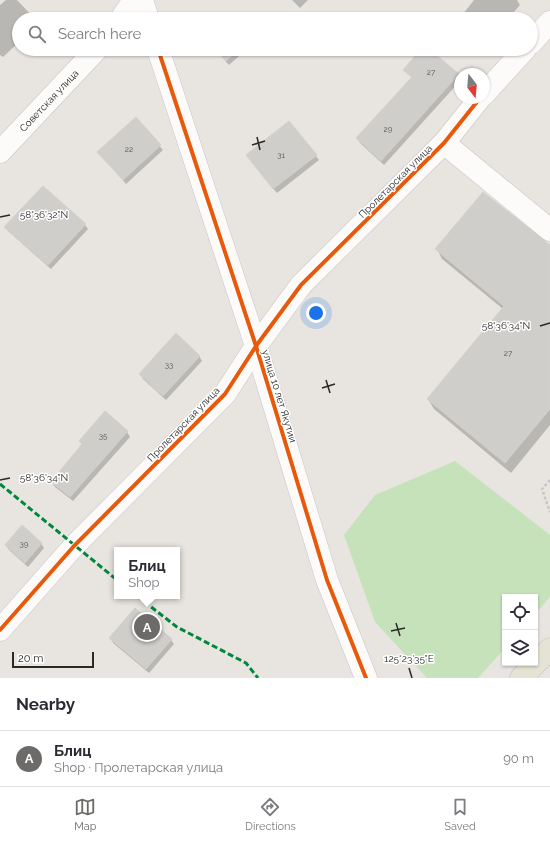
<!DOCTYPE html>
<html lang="en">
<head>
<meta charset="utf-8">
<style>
  body { margin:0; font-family:Raleway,sans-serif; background:#f2f2f3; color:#2b2b33 }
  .controls { position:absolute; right:12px; bottom:12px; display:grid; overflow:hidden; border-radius:0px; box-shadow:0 1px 3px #0004 }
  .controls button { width:36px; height:36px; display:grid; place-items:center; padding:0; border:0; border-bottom:1px solid #e1e1e2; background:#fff; color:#2b2b33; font:20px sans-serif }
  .compass { position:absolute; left:454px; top:68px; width:36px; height:36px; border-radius:50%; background:#fff; box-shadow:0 1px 3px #0004; rotate:164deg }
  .scale { position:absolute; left:12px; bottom:10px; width:82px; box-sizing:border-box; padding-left:4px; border:2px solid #292929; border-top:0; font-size:11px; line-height:14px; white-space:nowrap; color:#292929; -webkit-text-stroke:3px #fff; paint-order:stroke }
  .you { position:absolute; left:316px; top:313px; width:14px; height:14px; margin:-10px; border:3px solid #fff; border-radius:50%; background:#1a73e8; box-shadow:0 0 0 6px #1a73e833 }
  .badge { display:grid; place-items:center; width:26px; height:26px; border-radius:50%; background:#6c6b69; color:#fff; font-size:13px; font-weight:700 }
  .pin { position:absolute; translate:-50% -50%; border:2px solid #fff; box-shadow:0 1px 4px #0006 }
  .popup { position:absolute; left:114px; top:547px; width:66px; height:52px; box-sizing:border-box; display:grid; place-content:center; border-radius:0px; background:#fff; filter:drop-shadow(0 1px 3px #0005); font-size:13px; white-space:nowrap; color:#7c7c81 }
  .popup b { font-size:15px; color:#2b2b33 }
  .popup::after { content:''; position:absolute; left:50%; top:100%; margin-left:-8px; border:8px solid transparent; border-top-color:#fff }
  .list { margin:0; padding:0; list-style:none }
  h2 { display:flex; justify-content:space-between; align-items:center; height:52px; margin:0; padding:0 16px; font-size:17px }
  h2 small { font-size:13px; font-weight:400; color:#7c7c81 }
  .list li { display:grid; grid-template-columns:26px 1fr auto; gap:12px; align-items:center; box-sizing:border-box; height:56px; padding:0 16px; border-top:1px solid #e1e1e2 }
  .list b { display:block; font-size:15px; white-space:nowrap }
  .list p { margin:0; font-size:13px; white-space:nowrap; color:#7c7c81 }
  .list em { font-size:13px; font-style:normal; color:#7c7c81 }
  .icon { flex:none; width:22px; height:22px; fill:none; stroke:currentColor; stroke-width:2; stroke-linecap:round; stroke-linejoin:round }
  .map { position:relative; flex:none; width:550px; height:678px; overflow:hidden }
  .search { position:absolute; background:#fff; box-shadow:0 1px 3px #0004; left:12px; right:12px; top:12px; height:44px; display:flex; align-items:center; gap:10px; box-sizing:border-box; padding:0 14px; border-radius:22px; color:#7c7c81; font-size:15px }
  .sheet { height:108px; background:#fff }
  nav { display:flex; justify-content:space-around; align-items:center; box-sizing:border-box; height:56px; border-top:1px solid #e1e1e2; background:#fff; font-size:11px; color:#7c7c81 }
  nav a { display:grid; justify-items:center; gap:2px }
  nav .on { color:#6c6b69 }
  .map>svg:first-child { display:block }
</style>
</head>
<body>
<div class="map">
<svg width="550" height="678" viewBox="0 0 550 678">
  <rect width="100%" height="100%" fill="#e8e5e0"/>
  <polygon fill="#c5e2ba" points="455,461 550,535 550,597 535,614 535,597 505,597 505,648 478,678 427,678 375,622 344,535 375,495"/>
  <g fill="#0003">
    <polygon points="6,0 17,0 35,19 19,19 19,42 3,57 0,55 0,5"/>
    <polygon points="292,0 308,0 300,8"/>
    <polygon points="474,0 517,0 520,5 508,19 459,19"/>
    <polygon points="215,49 247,49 229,65"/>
    <polygon points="422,49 427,49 458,75 460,81 384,165 360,143 357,138 412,78 405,70"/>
    <polygon points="136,119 163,150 126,184 99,152"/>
    <polygon points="316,156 319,160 277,193 250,160"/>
    <polygon points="85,225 88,229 51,269 8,231 6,227"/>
    <polygon points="550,247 550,425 511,473 434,409 428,399 503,309 442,259 437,249"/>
    <polygon points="199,356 202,361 166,400 143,379 140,374"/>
    <polygon points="127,432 130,437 73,501 55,487 52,482 83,445 80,441"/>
    <polygon points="41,543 44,548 28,567 9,550 6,545"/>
    <polygon points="111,638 171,640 174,644 149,673 113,643"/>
  </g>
  <g fill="#d0cecb" stroke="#d3d0cc">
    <polygon points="215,49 239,49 226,61"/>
    <polygon points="421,49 429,49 459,74 381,161 356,138 412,77 403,70"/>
    <polygon points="136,117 161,145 123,180 97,152"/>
    <polygon points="289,121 317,155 273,189 246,155"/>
    <polygon points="43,186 86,224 48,265 4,227"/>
    <polygon points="483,192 550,245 550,409 505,463 427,399 504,306 435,249"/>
    <polygon points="176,333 200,356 163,396 139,374"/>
    <polygon points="105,411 128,431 70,497 51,482 82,444 79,441"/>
    <polygon points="22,525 42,543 25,563 5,545"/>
    <polygon points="135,608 172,639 146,669 109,638"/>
  </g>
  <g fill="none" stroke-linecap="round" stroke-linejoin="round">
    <defs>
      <g id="minor">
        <polyline points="142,0 148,19"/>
        <polyline points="121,19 134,0"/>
        <polyline points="531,43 550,22"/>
        <polyline points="158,49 256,346 327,580 366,678"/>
        <polyline points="484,94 525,49"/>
        <polyline points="444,143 550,230"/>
        <path id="s1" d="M 0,152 L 97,49"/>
        <polyline points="0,630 74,546 225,394 256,346 301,285 444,143 480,98"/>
      </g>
      <polyline id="major" points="521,678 550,649"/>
    </defs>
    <use href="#minor" stroke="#c6c4c5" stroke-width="23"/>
    <use href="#major" stroke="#c4c3c1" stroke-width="23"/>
    <polyline stroke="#c8c7c7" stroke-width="2.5" stroke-dasharray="3 2" stroke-linecap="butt" points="550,480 542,489 550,512"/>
    <use href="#minor" stroke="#fcfbfa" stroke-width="22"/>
    <use href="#major" stroke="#e5e3d4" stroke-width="22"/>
    <g stroke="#00873e" stroke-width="3" stroke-dasharray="6 3" stroke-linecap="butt">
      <polyline points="0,484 117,580"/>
      <polyline points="137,596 177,627 246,663 258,678"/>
    </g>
    <defs>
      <g id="cycleway">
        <polyline points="158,49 256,346 327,580 366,678"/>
        <polyline points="0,630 74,546 225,394 256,346 301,285 444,143 480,98"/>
      </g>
    </defs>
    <use href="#cycleway" stroke="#fff" stroke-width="6"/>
    <use href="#cycleway" stroke="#e8590c" stroke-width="4"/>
  </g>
  <path fill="none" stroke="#292929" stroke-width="1.5" d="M 257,137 L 260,150M 252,145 L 265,141M 0,217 L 10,215M 540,326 L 550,323M 326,380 L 330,393M 322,388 L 335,384M 0,480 L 10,478M 396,623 L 400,636M 391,631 L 405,628M 409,668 L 412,678"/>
  <g text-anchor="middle" stroke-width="3" stroke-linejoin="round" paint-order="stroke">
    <g font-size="8" fill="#545352">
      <text x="431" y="75">27</text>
      <text x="388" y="132">29</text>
      <text x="129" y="152">22</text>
      <text x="281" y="158">31</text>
      <text x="508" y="356">27</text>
      <text x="169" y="368">33</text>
      <text x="103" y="439">35</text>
      <text x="24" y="547">39</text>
    </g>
    <g font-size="10" fill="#292929" stroke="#fff">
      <text dy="4" stroke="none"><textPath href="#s1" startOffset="71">Советская улица</textPath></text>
      <text transform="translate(395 181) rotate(-45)" y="4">Пролетарская улица</text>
      <text transform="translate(280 396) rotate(73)" y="4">улица 10 лет Якутии</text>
      <text transform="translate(183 424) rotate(-46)" y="4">Пролетарская улица</text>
    </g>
  </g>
  <g font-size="10" text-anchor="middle" fill="#292929" stroke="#fff" stroke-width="3" stroke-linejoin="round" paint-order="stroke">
    <text x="44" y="218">58°36'32"N</text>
    <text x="506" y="329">58°36'34"N</text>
    <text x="44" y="481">58°36'34"N</text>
    <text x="409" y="662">125°23'35"E</text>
  </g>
</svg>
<div class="controls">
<button><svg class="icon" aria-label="locate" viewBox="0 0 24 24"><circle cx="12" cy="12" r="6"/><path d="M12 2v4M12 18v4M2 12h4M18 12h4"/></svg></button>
<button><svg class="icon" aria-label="layers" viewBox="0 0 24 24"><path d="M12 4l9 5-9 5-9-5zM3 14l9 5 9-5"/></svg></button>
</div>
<svg class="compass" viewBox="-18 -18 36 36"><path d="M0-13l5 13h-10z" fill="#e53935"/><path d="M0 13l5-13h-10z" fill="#7c7c81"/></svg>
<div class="scale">20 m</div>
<div class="you"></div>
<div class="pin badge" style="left:147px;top:627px">A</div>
<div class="popup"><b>Блиц</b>Shop</div>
<div class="search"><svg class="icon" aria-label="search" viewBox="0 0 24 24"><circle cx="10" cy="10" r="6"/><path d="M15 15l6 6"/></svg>Search here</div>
</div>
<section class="sheet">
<h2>Nearby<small></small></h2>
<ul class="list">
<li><span class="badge">A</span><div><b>Блиц</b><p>Shop · Пролетарская улица</p></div><em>90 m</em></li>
</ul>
</section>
<nav>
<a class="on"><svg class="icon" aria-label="map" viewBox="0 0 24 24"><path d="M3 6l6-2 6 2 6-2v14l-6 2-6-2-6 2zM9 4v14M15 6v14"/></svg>Map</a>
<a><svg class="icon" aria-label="directions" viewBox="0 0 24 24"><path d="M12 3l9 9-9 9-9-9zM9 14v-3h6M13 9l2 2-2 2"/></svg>Directions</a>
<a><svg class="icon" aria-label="saved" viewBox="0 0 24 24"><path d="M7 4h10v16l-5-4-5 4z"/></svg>Saved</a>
</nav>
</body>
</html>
